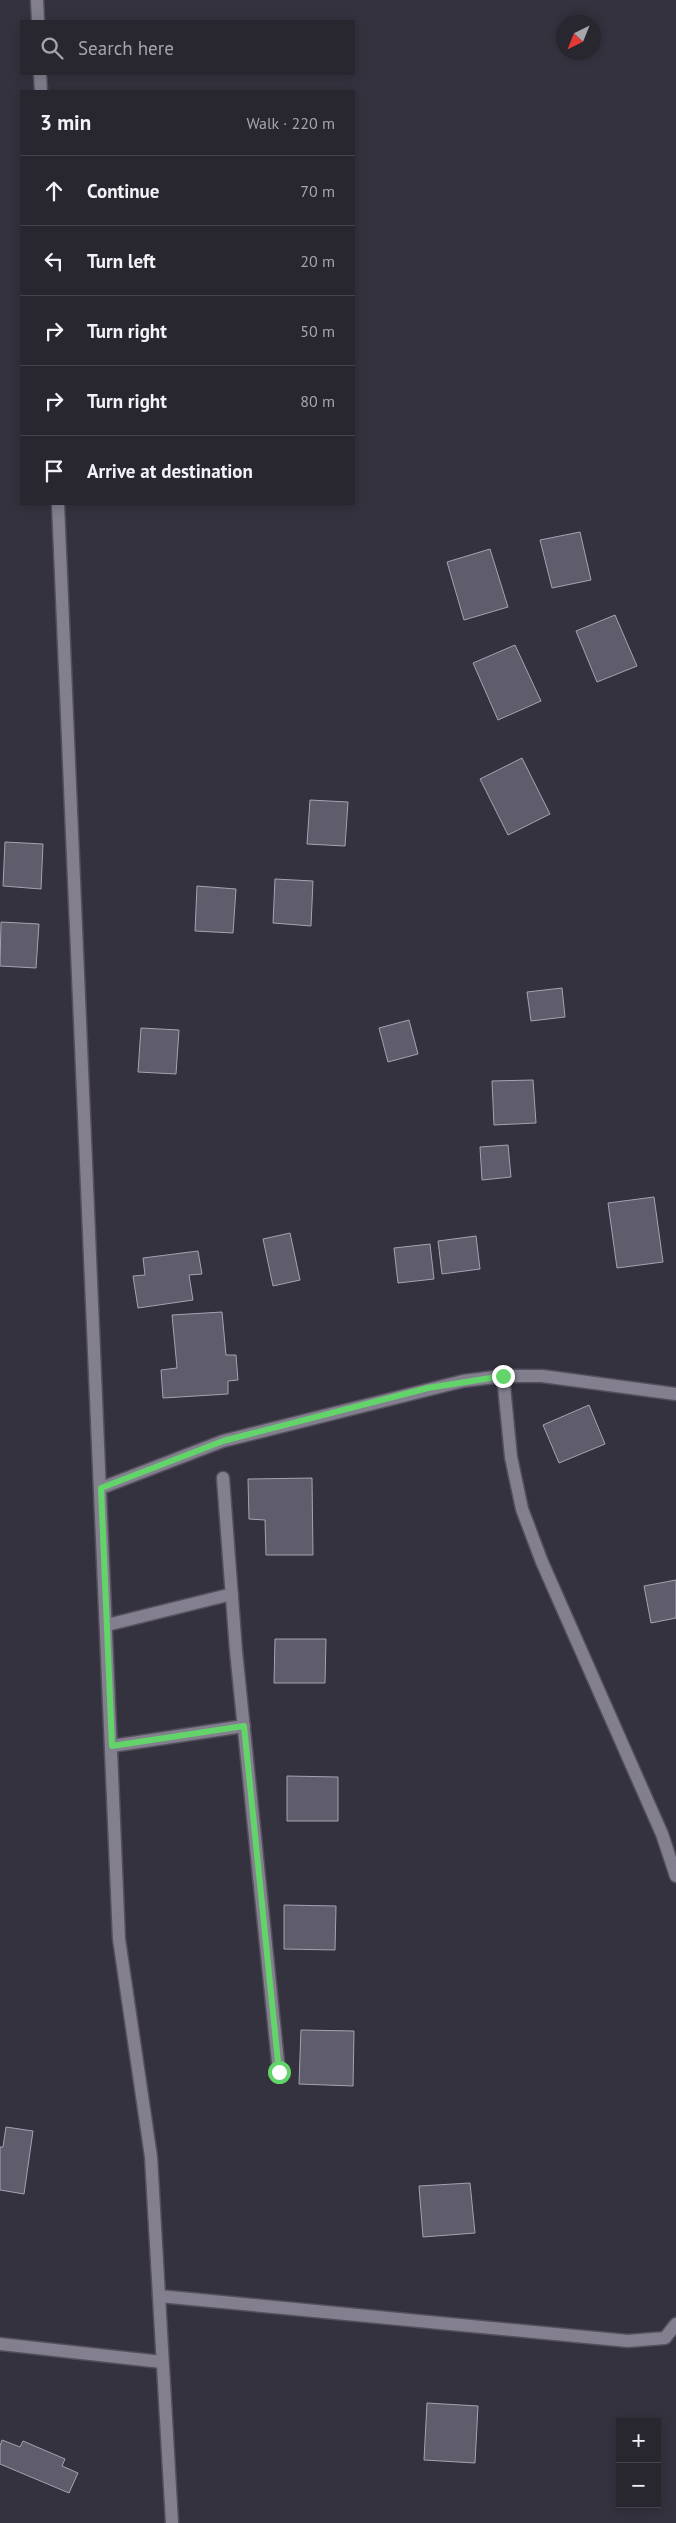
<!DOCTYPE html>
<html lang="en">
<head>
<meta charset="utf-8">
<style>
  body { margin:0; font-family:"PT Sans",sans-serif; background:#34323b; color:#f1f3f6 }
  .controls { position:absolute; right:15px; bottom:15px; display:grid; overflow:hidden; border-radius:0px; box-shadow:0 2px 12px #0003 }
  .controls button { width:45px; height:45px; display:grid; place-items:center; padding:0; border:0; border-bottom:1px solid #44434b; background:#28262f; color:#f1f3f6; font:25px sans-serif }
  .compass { position:absolute; left:556px; top:15px; width:45px; height:45px; border-radius:50%; background:#28262f; box-shadow:0 2px 12px #0003; rotate:223deg }
  .stop { position:absolute; width:15px; height:15px; margin:-11px; border:4px solid #62d469; border-radius:50%; background:#fff }
  .stop.end { background:#62d469; border-color:#fff; box-shadow:0 1px 5px #0008 }
  .list { margin:0; padding:0; list-style:none }
  h2 { display:flex; justify-content:space-between; align-items:center; height:65px; margin:0; padding:0 20px; font-size:21px }
  h2 small { font-size:16px; font-weight:400; color:#a5a5aa }
  .list li { display:grid; grid-template-columns:32px 1fr auto; gap:15px; align-items:center; box-sizing:border-box; height:70px; padding:0 20px; border-top:1px solid #44434b }
  .list b { display:block; font-size:19px; white-space:nowrap }
  .list em { font-size:16px; font-style:normal; color:#a5a5aa }
  .icon { flex:none; width:28px; height:28px; fill:none; stroke:currentColor; stroke-width:2; stroke-linecap:round; stroke-linejoin:round }
  .map { position:relative; flex:none; width:676px; height:2523px; overflow:hidden }
  .search { position:absolute; background:#28262f; box-shadow:0 2px 12px #0003; left:20px; top:20px; width:335px; height:55px; display:flex; align-items:center; gap:12px; box-sizing:border-box; padding:0 18px; border-radius:0px; color:#a5a5aa; font-size:19px }
  .panel { position:absolute; background:#28262f; box-shadow:0 2px 12px #0003; left:20px; top:90px; width:335px; height:415px; border-radius:0px }
  .map>svg:first-child { display:block }
</style>
</head>
<body>
<div class="map">
<svg width="676" height="2523" viewBox="0 0 676 2523">
  <rect width="100%" height="100%" fill="#35323f"/>
  <g fill="#5f5c6b" stroke="#a6a2b3">
    <polygon points="580,532 591,580 552,588 540,540"/>
    <polygon points="490,549 508,607 464,620 447,562"/>
    <polygon points="615,615 637,666 597,682 576,631"/>
    <polygon points="515,645 541,701 498,720 473,663"/>
    <polygon points="522,758 550,814 508,835 480,779"/>
    <polygon points="310,800 348,802 345,846 307,844"/>
    <polygon points="5,842 43,844 41,889 3,886"/>
    <polygon points="275,879 313,881 311,926 273,923"/>
    <polygon points="197,886 236,889 233,933 195,931"/>
    <polygon points="1,922 39,924 36,968 0,966"/>
    <polygon points="562,988 565,1017 531,1021 527,992"/>
    <polygon points="409,1020 418,1054 388,1062 379,1028"/>
    <polygon points="141,1028 179,1030 176,1074 138,1072"/>
    <polygon points="533,1080 536,1123 494,1125 492,1081"/>
    <polygon points="508,1145 511,1177 482,1180 480,1147"/>
    <polygon points="654,1197 663,1262 617,1268 608,1203"/>
    <polygon points="290,1233 300,1280 273,1286 263,1239"/>
    <polygon points="476,1236 480,1269 442,1274 438,1241"/>
    <polygon points="430,1244 434,1279 398,1283 394,1248"/>
    <polygon points="198,1251 202,1274 189,1275 193,1300 138,1308 133,1276 145,1275 143,1258"/>
    <polygon points="222,1312 226,1355 236,1355 238,1380 228,1381 228,1394 163,1398 161,1370 177,1368 172,1315"/>
    <polygon points="589,1405 605,1444 559,1463 543,1425"/>
    <polygon points="312,1478 313,1555 266,1555 265,1520 249,1519 248,1479"/>
    <polygon points="676,1580 676,1618 651,1623 644,1586"/>
    <polygon points="275,1639 326,1639 325,1683 274,1683"/>
    <polygon points="287,1776 338,1777 338,1821 287,1821"/>
    <polygon points="284,1905 336,1906 335,1950 284,1949"/>
    <polygon points="301,2030 354,2031 353,2086 299,2084"/>
    <polygon points="6,2127 33,2131 24,2194 0,2190 0,2147 3,2147"/>
    <polygon points="470,2183 475,2233 423,2237 419,2186"/>
    <polygon points="427,2403 478,2406 475,2463 424,2460"/>
    <polygon points="2,2440 20,2447 23,2441 65,2459 62,2466 78,2473 69,2493 0,2464 0,2446"/>
  </g>
  <g fill="none" stroke-linecap="round" stroke-linejoin="round">
    <defs>
      <g id="minor">
        <polyline points="37,0 38,21"/>
        <polyline points="40,74 41,91"/>
        <polyline points="58,504 119,1939 151,2157 172,2523"/>
        <polyline points="503,1376 511,1457 522,1509 542,1562 662,1834 676,1876"/>
        <polyline points="223,1478 236,1651 279,2072"/>
        <polyline points="101,1488 223,1441 463,1381 503,1376 542,1376 676,1394"/>
        <polyline points="107,1625 232,1594"/>
        <polyline points="112,1746 244,1726"/>
        <polyline points="159,2296 628,2341 665,2338 676,2324"/>
        <polyline points="0,2344 162,2362"/>
      </g>
    </defs>
    <use href="#minor" stroke="#53505c" stroke-width="15"/>
    <use href="#minor" stroke="#837f8f" stroke-width="12"/>
  </g>
  <g fill="none" stroke-linecap="round" stroke-linejoin="round">
    <polyline stroke="#62d469" stroke-width="6" points="279,2072 244,1726 112,1746 101,1488 223,1441 428,1388 503,1376"/>
  </g>
</svg>
<div class="controls">
<button>+</button>
<button>−</button>
</div>
<svg class="compass" viewBox="-18 -18 36 36"><path d="M0-13l5 13h-10z" fill="#e53935"/><path d="M0 13l5-13h-10z" fill="#a5a5aa"/></svg>
<div class="stop" style="left:279px;top:2072px"></div>
<div class="stop end" style="left:503px;top:1376px"></div>
<div class="search"><svg class="icon" aria-label="search" viewBox="0 0 24 24"><circle cx="10" cy="10" r="6"/><path d="M15 15l6 6"/></svg>Search here</div>
<section class="panel">
<h2>3 min<small>Walk · 220 m</small></h2>
<ul class="list">
<li><svg class="icon" aria-label="ahead" viewBox="0 0 24 24"><path d="M12 20V5M6 11l6-6 6 6"/></svg><div><b>Continue</b></div><em>70 m</em></li>
<li><svg class="icon" aria-label="left" viewBox="0 0 24 24"><path d="M17 20v-9H6M10 6l-5 5 5 5"/></svg><div><b>Turn left</b></div><em>20 m</em></li>
<li><svg class="icon" aria-label="right" viewBox="0 0 24 24"><path d="M7 20v-9h11M14 6l5 5-5 5"/></svg><div><b>Turn right</b></div><em>50 m</em></li>
<li><svg class="icon" aria-label="right" viewBox="0 0 24 24"><path d="M7 20v-9h11M14 6l5 5-5 5"/></svg><div><b>Turn right</b></div><em>80 m</em></li>
<li><svg class="icon" aria-label="arrive" viewBox="0 0 24 24"><path d="M6 21V4h12l-3 4 3 4H6"/></svg><div><b>Arrive at destination</b></div></li>
</ul>
</section>
</div>
</body>
</html>
